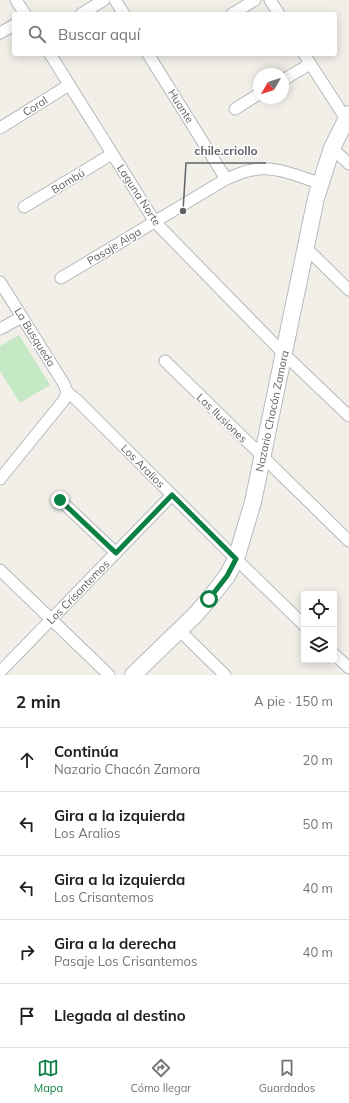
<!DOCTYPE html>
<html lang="es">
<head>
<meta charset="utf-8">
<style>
  body { margin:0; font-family:Mulish,sans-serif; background:#f6f6f6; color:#202124 }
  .controls { position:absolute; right:12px; bottom:12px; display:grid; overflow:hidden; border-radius:4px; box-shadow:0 2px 10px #0003 }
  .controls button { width:36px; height:36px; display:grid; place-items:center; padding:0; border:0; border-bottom:1px solid #e0e0e0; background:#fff; color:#202124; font:20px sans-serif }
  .compass { position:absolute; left:253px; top:68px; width:36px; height:36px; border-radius:50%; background:#fff; box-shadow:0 2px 10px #0003; rotate:231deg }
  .stop { position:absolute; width:12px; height:12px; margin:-9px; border:3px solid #0b8043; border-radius:50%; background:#fff }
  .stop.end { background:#0b8043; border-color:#fff; box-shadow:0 1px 4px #0008 }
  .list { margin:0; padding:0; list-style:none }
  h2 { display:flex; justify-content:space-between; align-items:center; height:52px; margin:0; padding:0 16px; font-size:17px }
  h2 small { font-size:13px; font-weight:400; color:#757577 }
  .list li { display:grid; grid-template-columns:26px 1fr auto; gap:12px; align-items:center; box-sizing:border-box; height:64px; padding:0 16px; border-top:1px solid #e0e0e0 }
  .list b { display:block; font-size:15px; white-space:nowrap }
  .list p { margin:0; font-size:13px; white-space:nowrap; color:#757577 }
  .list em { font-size:13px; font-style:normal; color:#757577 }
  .icon { flex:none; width:22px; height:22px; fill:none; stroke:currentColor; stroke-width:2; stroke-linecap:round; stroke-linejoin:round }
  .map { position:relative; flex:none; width:349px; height:675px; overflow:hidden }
  .search { position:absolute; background:#fff; box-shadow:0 2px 10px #0003; left:12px; right:12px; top:12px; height:44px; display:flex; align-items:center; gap:10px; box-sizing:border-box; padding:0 14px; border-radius:4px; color:#757577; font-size:15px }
  .sheet { height:372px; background:#fff }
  nav { display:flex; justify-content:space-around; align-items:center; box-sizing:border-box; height:56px; border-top:1px solid #e0e0e0; background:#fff; font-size:11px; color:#757577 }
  nav a { display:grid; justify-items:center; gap:2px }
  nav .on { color:#0b8043 }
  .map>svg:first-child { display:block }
</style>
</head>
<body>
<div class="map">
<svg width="349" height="675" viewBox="0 0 349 675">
  <rect width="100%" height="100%" fill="#f1efe8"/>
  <polygon fill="#c5e8c5" points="19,335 50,385 20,403 0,371 0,346"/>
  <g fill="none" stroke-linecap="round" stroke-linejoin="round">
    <defs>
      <g id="street">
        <polyline points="16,0 25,14"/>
        <polyline points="115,0 124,14"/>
        <polyline points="270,0 279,14"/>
        <polyline points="81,14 104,0"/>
        <polyline points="232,14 255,0"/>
        <polyline points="0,33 14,25"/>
        <polyline points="50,54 155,222 284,354 349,416"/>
        <polyline points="148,54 226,179"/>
        <polyline points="304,54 346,119"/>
        <polyline points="283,80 310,64"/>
        <polyline points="235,109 259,94"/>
        <polyline points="0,128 69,85"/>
        <polyline points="332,148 349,164"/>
        <polyline points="24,207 112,154"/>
        <polyline points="306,248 349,290"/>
        <path d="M 61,278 L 226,179 C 235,176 243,171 253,170 C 275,165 299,177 320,183"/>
        <polyline points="0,282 64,384 67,392"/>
        <polyline points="0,329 22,317"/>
        <polyline points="165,361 349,541"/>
        <polyline points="67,392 77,400 236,559 304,625"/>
        <polyline points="0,479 64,400 67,392"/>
        <polyline points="60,500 116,553"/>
        <polyline points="0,570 109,675"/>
        <polyline points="179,630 225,675"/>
        <polyline points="334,654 349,668"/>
        <polyline points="0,672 172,495"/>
      </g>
      <polyline id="secondary" points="133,675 195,615 209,599 227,576 236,559 253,502 316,198 332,148 349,114"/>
    </defs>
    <use href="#street" stroke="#b5b8bc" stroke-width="13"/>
    <use href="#secondary" stroke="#b6babf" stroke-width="18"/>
    <use href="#street" stroke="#fff" stroke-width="11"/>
    <use href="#secondary" stroke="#fff" stroke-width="16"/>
  </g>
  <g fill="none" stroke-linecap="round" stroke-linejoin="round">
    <polyline stroke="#0b8043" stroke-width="5" points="60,500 116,553 172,495 236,559 227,576 209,599"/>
  </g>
  <g text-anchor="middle" stroke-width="3" stroke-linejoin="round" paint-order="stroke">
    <g font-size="11" fill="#5f6368" stroke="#fff">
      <text transform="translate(35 106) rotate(-32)" y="4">Coral</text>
      <text transform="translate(181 106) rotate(58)" y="4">Huante</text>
      <text transform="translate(68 181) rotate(-31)" y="4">Bambú</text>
      <text transform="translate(139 195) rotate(57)" y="4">Laguna Norte</text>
      <text transform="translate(114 246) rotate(-31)" y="4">Pasaje Alga</text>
      <text transform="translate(35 337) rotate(58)" y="4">La Busqueda</text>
      <text transform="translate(272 411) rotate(-78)" y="4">Nazario Chacón Zamora</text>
      <text transform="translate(222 418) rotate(44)" y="4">Las Ilusiones</text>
      <text transform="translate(143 466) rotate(45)" y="4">Los Aralios</text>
      <text transform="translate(78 592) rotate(-46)" y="4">Los Crisantemos</text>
    </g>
  </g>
  <path fill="none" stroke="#5f6368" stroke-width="1.5" d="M183 211L186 163H266"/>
  <circle fill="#5f6368" stroke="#fff" stroke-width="1.5" cx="183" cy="211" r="4"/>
  <g font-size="12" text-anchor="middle" font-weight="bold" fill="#5f6368" stroke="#fff" stroke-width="3" stroke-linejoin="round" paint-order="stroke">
    <text x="226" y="155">chile.criollo</text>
  </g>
</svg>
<div class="controls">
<button><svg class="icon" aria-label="locate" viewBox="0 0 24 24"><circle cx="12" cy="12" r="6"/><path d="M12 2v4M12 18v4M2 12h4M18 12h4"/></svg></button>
<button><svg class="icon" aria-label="layers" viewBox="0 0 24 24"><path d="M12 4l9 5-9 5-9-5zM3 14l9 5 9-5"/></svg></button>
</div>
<svg class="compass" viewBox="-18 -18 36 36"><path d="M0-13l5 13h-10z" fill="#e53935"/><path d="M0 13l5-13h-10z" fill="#757577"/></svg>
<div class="stop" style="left:209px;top:599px"></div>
<div class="stop end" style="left:60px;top:500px"></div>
<div class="search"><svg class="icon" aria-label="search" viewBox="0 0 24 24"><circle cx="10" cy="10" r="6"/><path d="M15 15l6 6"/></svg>Buscar aquí</div>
</div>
<section class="sheet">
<h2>2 min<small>A pie · 150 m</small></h2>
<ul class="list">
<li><svg class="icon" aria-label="ahead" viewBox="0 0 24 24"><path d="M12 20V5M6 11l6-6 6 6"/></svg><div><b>Continúa</b><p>Nazario Chacón Zamora</p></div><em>20 m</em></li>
<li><svg class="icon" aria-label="left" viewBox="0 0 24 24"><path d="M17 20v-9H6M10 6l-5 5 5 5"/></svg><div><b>Gira a la izquierda</b><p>Los Aralios</p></div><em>50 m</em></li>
<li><svg class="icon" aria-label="left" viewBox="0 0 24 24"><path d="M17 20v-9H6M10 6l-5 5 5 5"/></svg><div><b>Gira a la izquierda</b><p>Los Crisantemos</p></div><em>40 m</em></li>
<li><svg class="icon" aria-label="right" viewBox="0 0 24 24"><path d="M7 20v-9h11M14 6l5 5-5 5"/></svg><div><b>Gira a la derecha</b><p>Pasaje Los Crisantemos</p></div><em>40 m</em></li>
<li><svg class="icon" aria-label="arrive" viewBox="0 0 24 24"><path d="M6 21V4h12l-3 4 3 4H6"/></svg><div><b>Llegada al destino</b></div></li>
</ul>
</section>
<nav>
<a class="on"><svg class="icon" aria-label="map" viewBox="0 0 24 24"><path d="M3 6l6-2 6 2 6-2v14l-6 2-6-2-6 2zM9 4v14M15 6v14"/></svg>Mapa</a>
<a><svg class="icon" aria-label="directions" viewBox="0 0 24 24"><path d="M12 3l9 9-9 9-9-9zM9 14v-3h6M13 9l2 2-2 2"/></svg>Cómo llegar</a>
<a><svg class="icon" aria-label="saved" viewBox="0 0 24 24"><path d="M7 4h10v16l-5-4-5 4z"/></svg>Guardados</a>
</nav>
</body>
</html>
